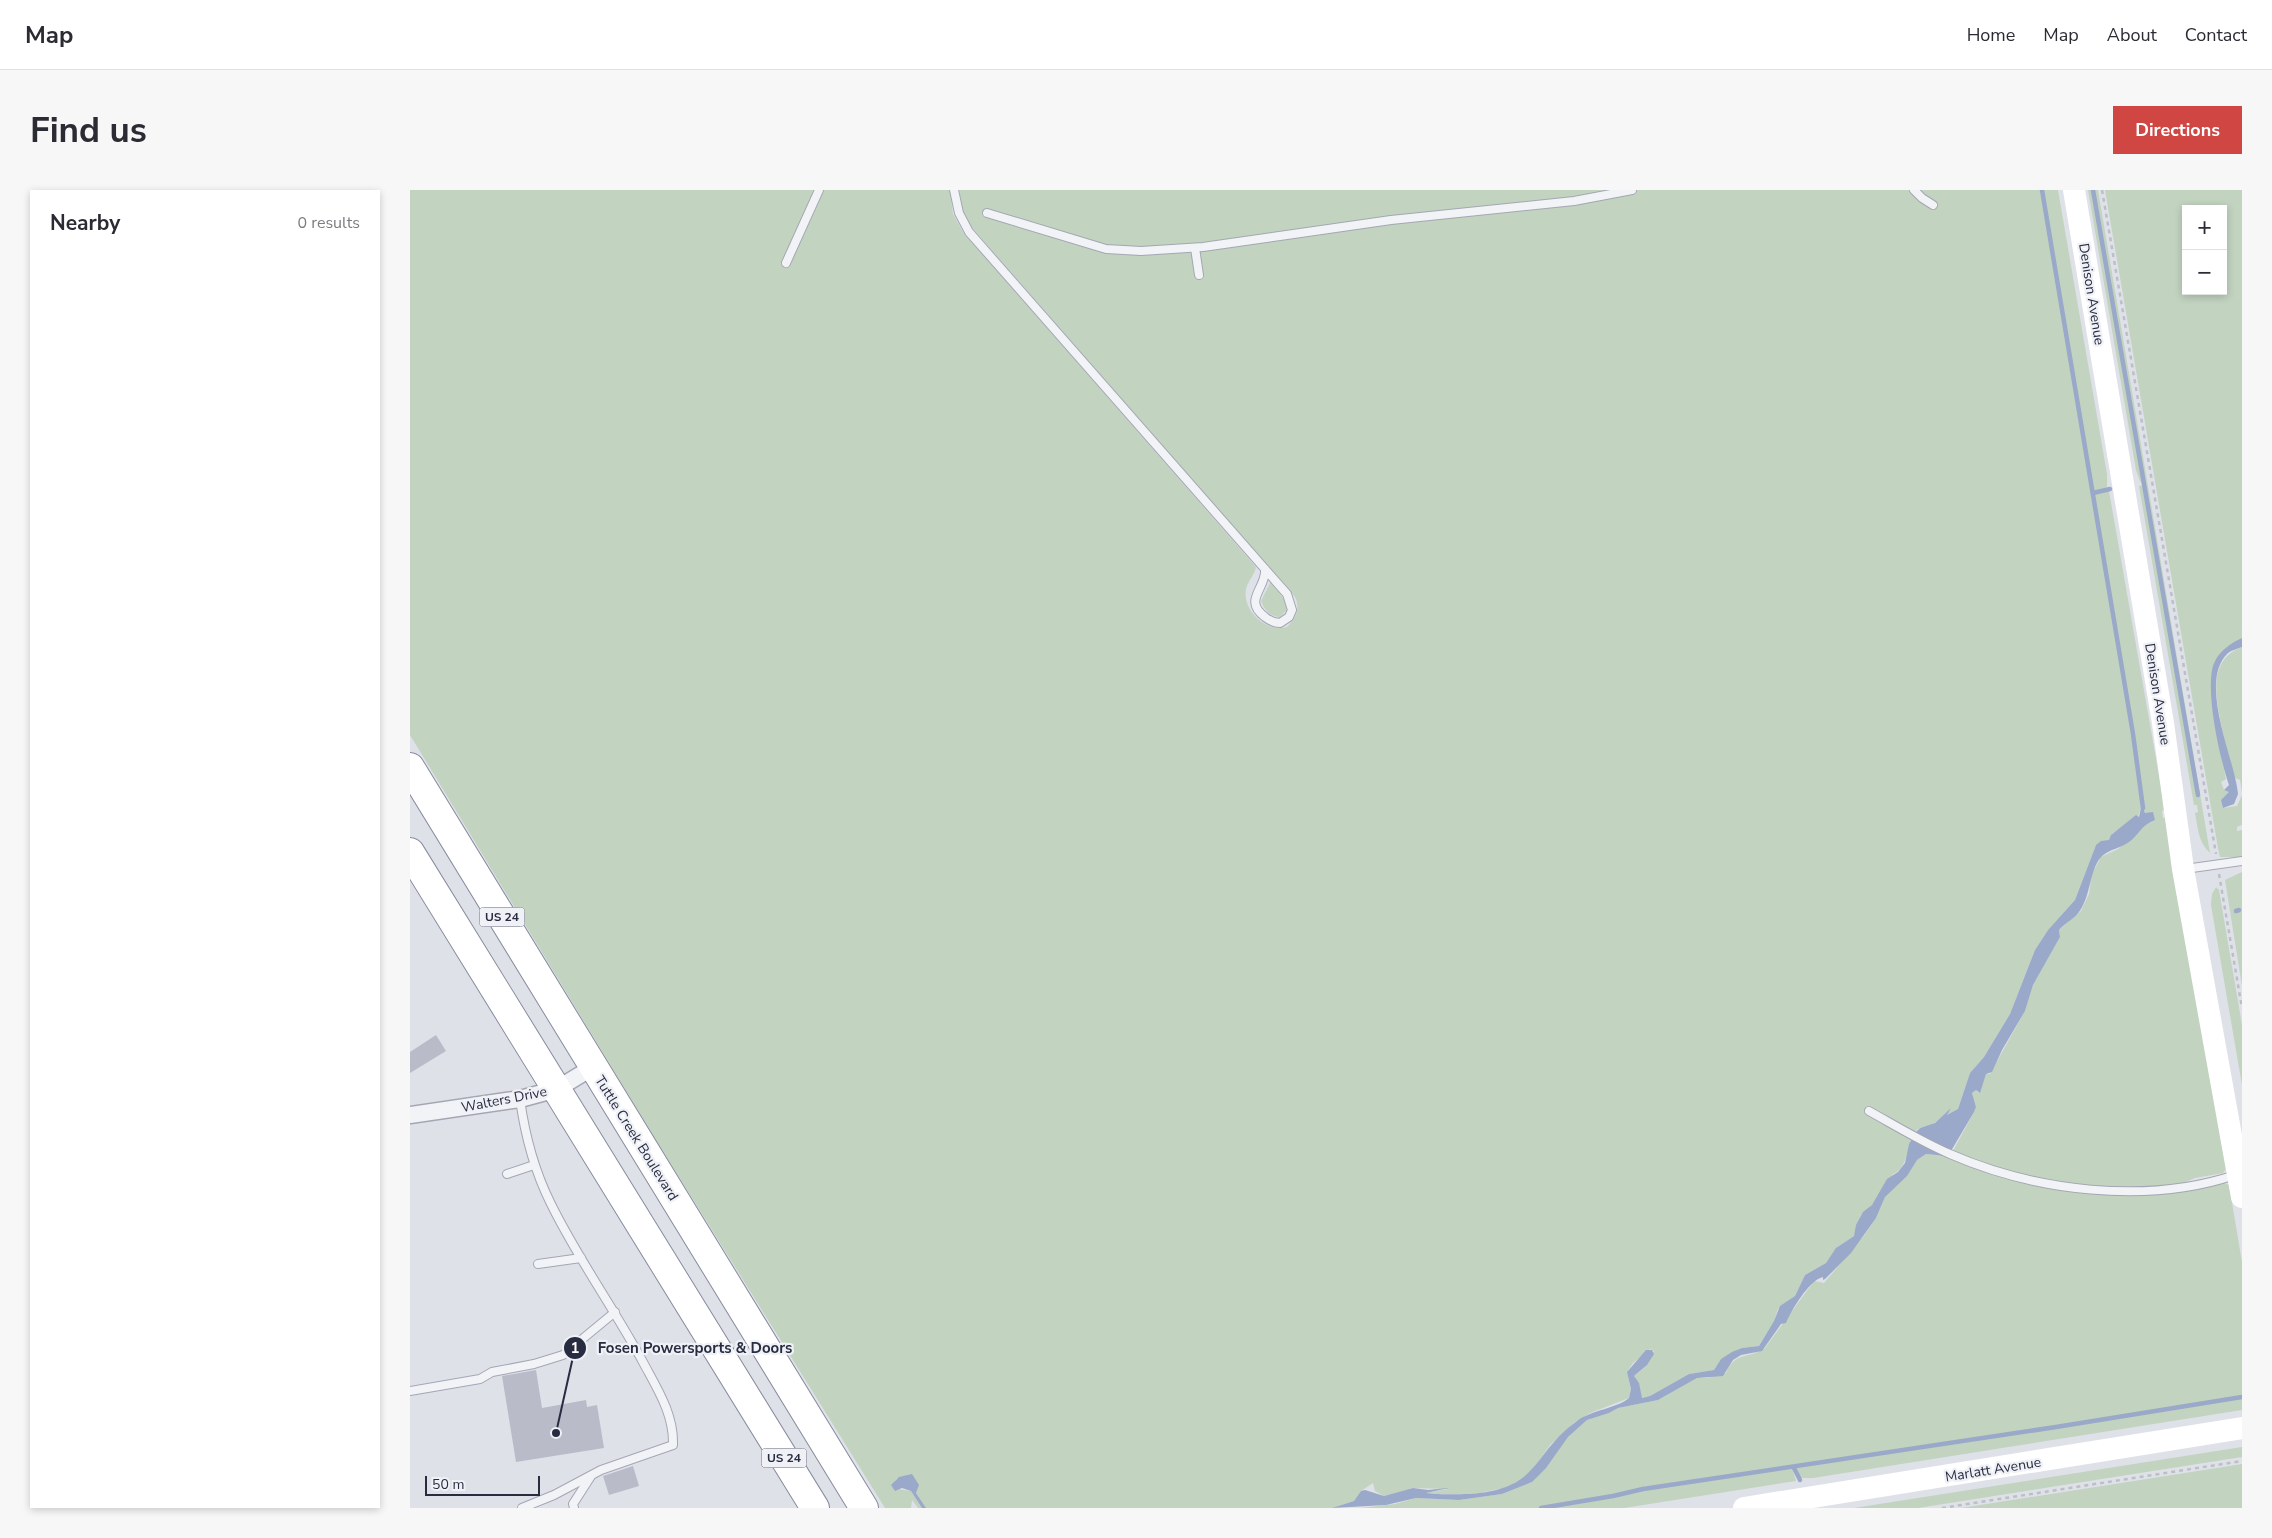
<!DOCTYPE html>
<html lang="en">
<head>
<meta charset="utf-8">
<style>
  body { margin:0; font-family:"Nunito Sans",sans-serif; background:#f7f7f7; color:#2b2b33 }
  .controls { position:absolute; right:15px; top:15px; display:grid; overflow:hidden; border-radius:0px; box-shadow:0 2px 8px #0003 }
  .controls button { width:45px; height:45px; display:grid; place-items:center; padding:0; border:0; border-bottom:1px solid #e1e1e2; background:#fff; color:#2b2b33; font:25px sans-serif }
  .scale { position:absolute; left:15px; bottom:12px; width:115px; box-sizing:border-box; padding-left:5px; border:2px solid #282c40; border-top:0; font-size:14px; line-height:18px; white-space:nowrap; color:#282c40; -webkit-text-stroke:4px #eff1f6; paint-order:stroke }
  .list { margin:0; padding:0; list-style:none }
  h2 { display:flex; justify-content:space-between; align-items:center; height:65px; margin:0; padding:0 20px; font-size:21px }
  h2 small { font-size:16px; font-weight:400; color:#7c7c81 }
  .map { position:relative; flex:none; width:1832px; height:1318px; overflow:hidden; border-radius:0px }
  header { display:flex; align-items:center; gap:30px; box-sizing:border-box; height:70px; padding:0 25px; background:#fff; border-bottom:1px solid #e1e1e2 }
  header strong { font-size:24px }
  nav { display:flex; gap:28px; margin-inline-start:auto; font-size:18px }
  .intro { display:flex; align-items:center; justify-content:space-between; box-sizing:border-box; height:120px; padding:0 30px }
  h1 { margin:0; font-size:35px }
  .button { padding:12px 22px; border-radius:0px; background:#cf4643; color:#fff; font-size:18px; font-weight:700 }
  main { display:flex; gap:30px; padding:0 30px }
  aside { flex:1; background:#fff; border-radius:0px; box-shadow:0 2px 8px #0003 }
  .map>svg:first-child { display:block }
</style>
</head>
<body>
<header>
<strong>Map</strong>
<nav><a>Home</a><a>Map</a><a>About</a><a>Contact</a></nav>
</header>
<div class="intro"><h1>Find us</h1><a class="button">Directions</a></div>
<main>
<aside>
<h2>Nearby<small>0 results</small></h2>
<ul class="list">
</ul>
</aside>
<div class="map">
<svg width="1832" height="1318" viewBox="0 0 1832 1318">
  <rect width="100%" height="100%" fill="#dfe1e9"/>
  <g fill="#c2d3c0" fill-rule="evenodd">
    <path d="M 0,0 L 540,0 L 543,24 L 553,42 L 846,377 C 845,384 838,391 836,399 C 832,420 856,443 877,437 C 885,429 891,419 885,407 L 564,40 L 553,25 L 549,0 L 1648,0 L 1697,284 L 1697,297 L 1691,301 L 1699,301 L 1755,620 L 1752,621 L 1753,628 L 1755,628 L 1816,979 L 1813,983 L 1785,988 L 1773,993 L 1778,1000 L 1815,993 L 1819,995 L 1832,1072 L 1832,1220 L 1403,1288 L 1390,1288 L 1385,1280 L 1383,1281 L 1386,1291 L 1214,1318 L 951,1318 L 985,1314 L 1006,1308 L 1049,1310 L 1092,1304 L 1122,1292 L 1158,1247 L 1177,1230 L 1199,1223 L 1208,1218 L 1248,1210 L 1287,1188 L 1297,1188 L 1316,1183 C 1326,1160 1338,1170 1355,1158 L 1404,1091 L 1414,1093 L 1453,1047 L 1466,1028 L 1475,1007 L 1507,970 L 1516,964 L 1531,965 L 1544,959 L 1564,922 L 1566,917 L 1562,903 L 1566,900 L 1569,903 L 1576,884 L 1580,884 L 1615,821 L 1623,795 L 1650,747 L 1649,740 L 1671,721 L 1679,704 L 1682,684 L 1691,667 L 1708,659 L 1737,634 L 1745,630 L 1743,623 L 1736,624 L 1732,614 L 1728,627 L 1703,643 L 1699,650 L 1686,655 L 1665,710 L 1638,740 L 1625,760 L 1600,824 L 1574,867 L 1560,883 L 1548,919 L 1540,925 L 1536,924 L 1539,921 C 1533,924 1530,930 1524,933 C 1519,937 1511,935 1506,941 C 1495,954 1500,977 1483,984 L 1462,1015 L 1451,1025 L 1444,1046 L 1429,1056 L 1416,1073 L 1395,1085 L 1385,1106 L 1368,1119 L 1364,1131 L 1349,1156 L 1332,1158 L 1311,1169 L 1304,1180 L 1279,1184 L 1240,1206 L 1231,1208 L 1224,1186 C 1234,1179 1240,1173 1244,1161 L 1240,1159 L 1223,1173 L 1217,1182 L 1221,1199 L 1219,1208 L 1180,1223 L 1165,1232 L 1140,1255 L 1121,1282 L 1099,1297 L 1064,1304 L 1019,1304 L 1016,1303 L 1038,1299 L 1003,1298 L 974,1306 L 965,1301 L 963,1293 L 951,1301 L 944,1311 L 922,1318 L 516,1318 L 506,1303 L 508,1297 L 502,1285 L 486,1289 L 485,1291 L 488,1299 L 501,1301 L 512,1318 L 508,1318 L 502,1310 L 501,1318 L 475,1318 L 246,950 L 0,545 Z"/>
    <path d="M 1678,0 L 1688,0 L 1800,663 C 1788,652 1788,638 1785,623 L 1788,622 L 1787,615 L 1784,615 L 1729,296 L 1733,295 L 1730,291 L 1726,280 Z"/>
    <path d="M 1695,0 L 1832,0 L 1832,448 L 1804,472 L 1803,525 L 1816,589 L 1811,592 L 1814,600 L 1820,602 L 1811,610 L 1813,618 L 1827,616 L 1832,605 L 1832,635 L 1827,637 L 1827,641 L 1832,640 L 1832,666 L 1829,667 L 1810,667 L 1808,658 ZM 1776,19 L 1813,19 L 1813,101 L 1776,101 Z"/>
    <path d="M 861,391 L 875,411 L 877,420 L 870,427 C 860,427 854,419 851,411 Z"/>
    <path d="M 1832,457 L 1832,603 L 1830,590 L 1825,588 C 1818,574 1817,558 1813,543 C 1807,512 1795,471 1832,457 Z"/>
    <polygon points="1832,682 1832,796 1815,690"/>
    <polygon points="1806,697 1809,700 1832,835 1832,895 1801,715 1802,704"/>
    <polygon points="1832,1257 1832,1267 1508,1318 1444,1318"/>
    <polygon points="1832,1274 1832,1318 1551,1318"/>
  </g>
  <g fill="#9aa8c9">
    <path d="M 1832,448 L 1832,457 C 1827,459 1822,460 1818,463 C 1787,492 1825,569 1828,604 L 1824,614 L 1813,618 L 1811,610 L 1819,602 L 1814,600 L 1819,595 C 1810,569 1794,499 1804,473 C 1809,461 1821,453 1832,448 Z"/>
    <path d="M 1732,613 L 1735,623 L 1743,622 L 1745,630 C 1731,635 1728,646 1719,652 C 1711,658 1700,659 1692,666 C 1680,678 1681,703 1671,719 C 1665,729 1656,732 1649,740 L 1650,747 L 1623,795 L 1615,821 L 1592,860 L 1582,882 L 1576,884 L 1570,903 L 1566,900 L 1562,903 L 1566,917 L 1564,922 L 1538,966 L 1516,964 L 1507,970 L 1497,986 L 1475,1007 L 1466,1028 L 1441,1063 L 1415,1089 L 1413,1090 L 1413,1087 C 1399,1090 1381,1121 1376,1133 L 1371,1134 L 1352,1161 L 1331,1165 L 1323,1170 L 1313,1186 L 1287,1188 L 1248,1210 L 1208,1218 L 1199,1223 L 1177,1230 L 1158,1247 L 1136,1278 L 1122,1292 L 1092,1304 L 1049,1310 L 1006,1308 L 976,1315 L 922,1318 L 944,1311 L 951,1301 L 955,1300 L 974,1306 L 1003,1298 L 1018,1300 L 1037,1298 L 1039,1298 L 1016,1303 C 1024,1305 1052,1304 1061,1304 C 1132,1298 1120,1265 1167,1231 C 1181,1220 1208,1218 1219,1208 L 1221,1199 L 1217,1182 L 1236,1160 L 1242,1160 L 1244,1164 L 1237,1175 L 1224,1186 L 1229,1193 L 1232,1208 L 1240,1206 L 1279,1184 L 1304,1180 L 1311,1169 L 1322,1162 L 1332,1158 L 1349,1156 L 1364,1131 L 1370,1116 L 1385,1106 L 1395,1085 L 1416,1073 L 1426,1058 L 1444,1046 L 1446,1035 L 1453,1022 L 1462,1015 L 1477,989 L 1488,982 L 1495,973 L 1499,954 L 1506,942 L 1510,938 L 1525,933 L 1541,918 L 1537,925 L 1548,919 L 1560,883 L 1574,867 L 1600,824 L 1625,760 L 1638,740 L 1665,710 L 1686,655 L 1691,651 L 1699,650 L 1701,645 L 1726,625 L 1729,627 Z"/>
    <polygon points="502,1284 509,1295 506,1303 516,1318 512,1318 501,1301 492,1298 485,1301 481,1295 489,1287"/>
  </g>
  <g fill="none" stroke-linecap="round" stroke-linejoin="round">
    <g stroke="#9aa8c9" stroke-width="4.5">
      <polyline points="1632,0 1723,544 1733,618"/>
      <polyline points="1683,0 1788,605"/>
      <polyline points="1683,303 1700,299"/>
      <polyline points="1826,721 1829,720"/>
      <polyline points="1384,1278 1390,1290"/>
      <polyline points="1131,1318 1203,1306 1233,1299 1646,1237 1832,1207"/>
    </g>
  </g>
  <g fill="#b9bcc8">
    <polygon points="26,845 36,861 0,883 0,862"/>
    <polygon points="126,1180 132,1218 176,1210 177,1217 187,1215 194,1258 106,1272 92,1186"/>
    <polygon points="223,1276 229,1296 199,1305 193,1286"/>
  </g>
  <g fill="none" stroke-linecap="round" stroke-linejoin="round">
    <defs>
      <g id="lane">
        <path d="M 544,0 L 549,23 L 559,42 L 869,395 L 877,404 L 882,420 L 879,427 L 870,433 C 864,433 860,431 855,427 C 832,410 857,398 855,379"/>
        <polyline points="1504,0 1512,8 1523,15"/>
        <polyline points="577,23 696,59 731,61 793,57 981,30 1164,11 1222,0"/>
        <polyline points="785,58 789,85"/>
        <polyline points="376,73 409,0"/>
        <polyline points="1775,679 1832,671"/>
        <path d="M 110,909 C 115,946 124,980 141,1014 C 168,1069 205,1120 234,1174 C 248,1200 264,1225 263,1255 L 191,1280 L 144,1305 L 112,1318"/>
        <path d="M 1459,921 C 1486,936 1512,952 1540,964 C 1625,1001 1736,1015 1825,985"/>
        <polyline points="97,984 124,975"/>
        <polyline points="128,1074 171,1068"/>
        <polyline points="0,1201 70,1189 82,1182 124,1174 153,1165 205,1122"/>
        <polyline points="164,1318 163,1314 181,1286"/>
      </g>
      <polyline id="street" points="0,925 110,909 147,899 183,877"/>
      <g id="highway">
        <polyline points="0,577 454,1318"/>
        <polyline points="0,662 405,1318"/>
      </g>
    </defs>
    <use href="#lane" stroke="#a4a7b3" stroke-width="10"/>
    <use href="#street" stroke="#a4a7b3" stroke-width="19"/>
    <use href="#highway" stroke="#878c9f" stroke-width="30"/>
    <g stroke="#bdbfc7" stroke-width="2.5" stroke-dasharray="4 4" stroke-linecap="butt">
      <polyline points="1692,0 1806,664"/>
      <polyline points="1809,684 1832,818"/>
      <polyline points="1532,1318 1832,1271"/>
    </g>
    <use href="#lane" stroke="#f2f3f7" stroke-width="8"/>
    <use href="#street" stroke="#f2f3f7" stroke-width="16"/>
    <g stroke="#fff" stroke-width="22">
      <polyline points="1664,0 1753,533 1773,679 1832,1007"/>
      <polyline points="1334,1318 1832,1238"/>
    </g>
    <use href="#highway" stroke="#fff" stroke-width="28"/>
  </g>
  <g text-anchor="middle" stroke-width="4.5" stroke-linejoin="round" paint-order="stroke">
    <g fill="#eff1f6" stroke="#646777" stroke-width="1">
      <rect x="69.5" y="717.5" width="45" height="19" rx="4"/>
      <rect x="351.5" y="1258.5" width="45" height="19" rx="4"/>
    </g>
    <g font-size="12" font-weight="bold" fill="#282c40">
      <text x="92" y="731">US 24</text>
      <text x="374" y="1272">US 24</text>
    </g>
    <g font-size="14" fill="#282c40" stroke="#eff1f6">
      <text transform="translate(1682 104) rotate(81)" y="5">Denison Avenue</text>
      <text transform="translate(1748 504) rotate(81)" y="5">Denison Avenue</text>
      <text transform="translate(94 909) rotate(-11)" y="5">Walters Drive</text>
      <text transform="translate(227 948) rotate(58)" y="5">Tuttle Creek Boulevard</text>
      <text transform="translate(1583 1279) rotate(-9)" y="5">Marlatt Avenue</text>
    </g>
  </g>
  <path fill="none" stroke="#282c40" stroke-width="2" d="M146 1243L165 1158"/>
  <g fill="#282c40" stroke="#eff1f6" stroke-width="2">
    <circle cx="146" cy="1243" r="5"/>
    <circle cx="165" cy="1158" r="12"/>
  </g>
  <g font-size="15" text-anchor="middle" font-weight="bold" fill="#fff">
    <text x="165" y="1163">1</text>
  </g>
  <g font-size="15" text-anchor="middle" font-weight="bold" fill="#282c40" stroke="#eff1f6" stroke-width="4.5" stroke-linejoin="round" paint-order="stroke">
    <text x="285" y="1163">Fosen Powersports &amp; Doors</text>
  </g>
</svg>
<div class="controls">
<button>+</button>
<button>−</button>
</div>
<div class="scale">50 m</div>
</div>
</main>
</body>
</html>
